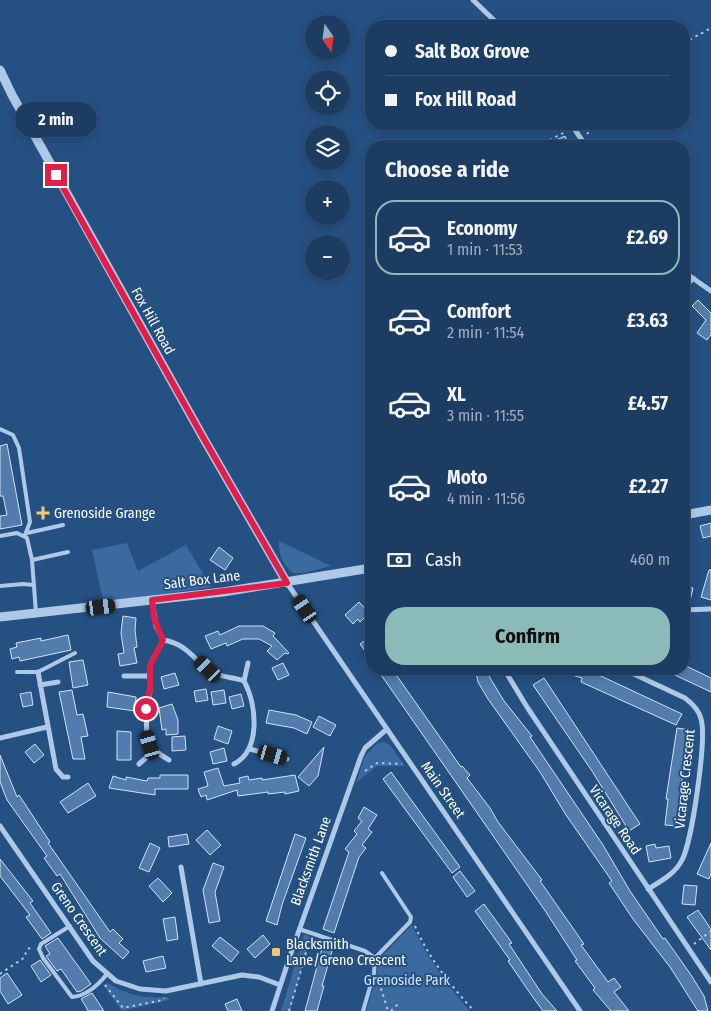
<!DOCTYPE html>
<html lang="en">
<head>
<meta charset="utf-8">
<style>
	:root { --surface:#1c3c62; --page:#254368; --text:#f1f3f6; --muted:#a0adbe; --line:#3a5677; --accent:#8bbbb9 }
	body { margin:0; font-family:"Fira Sans Condensed",sans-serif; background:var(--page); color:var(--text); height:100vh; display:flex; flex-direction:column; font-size:19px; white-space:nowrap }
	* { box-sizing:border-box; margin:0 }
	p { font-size:16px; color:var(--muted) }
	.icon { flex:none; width:28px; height:28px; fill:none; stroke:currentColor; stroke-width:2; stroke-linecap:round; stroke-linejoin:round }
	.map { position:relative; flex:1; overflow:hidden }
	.details { position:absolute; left:365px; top:140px; width:325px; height:535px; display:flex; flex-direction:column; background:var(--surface); border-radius:20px; box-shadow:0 2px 8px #0003,0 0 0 1px var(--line) }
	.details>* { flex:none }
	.hud { position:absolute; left:365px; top:20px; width:325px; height:110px; border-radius:20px; box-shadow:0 2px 8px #0003,0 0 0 1px var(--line); display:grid; align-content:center; height:110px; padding:0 20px; background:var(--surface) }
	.needle { width:32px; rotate:167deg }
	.buttons { position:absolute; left:305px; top:15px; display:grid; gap:10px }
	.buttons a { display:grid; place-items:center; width:45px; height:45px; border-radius:50%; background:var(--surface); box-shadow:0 2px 8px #0003,0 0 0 1px var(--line); font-size:25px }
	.end { position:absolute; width:22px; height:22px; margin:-11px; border:6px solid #e11d48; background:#fff; box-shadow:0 0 0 2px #fff }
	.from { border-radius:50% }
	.bubble { position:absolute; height:35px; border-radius:18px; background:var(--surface); box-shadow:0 2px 8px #0003,0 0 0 1px var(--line); font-size:16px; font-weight:700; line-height:35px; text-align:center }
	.car { position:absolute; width:15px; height:30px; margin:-15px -8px; border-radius:6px; box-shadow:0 0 4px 1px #0007; background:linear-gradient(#222 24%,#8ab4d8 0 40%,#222 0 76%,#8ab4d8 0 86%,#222 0) }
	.hud b { display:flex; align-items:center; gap:18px; height:48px; font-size:19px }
	.hud b+b { border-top:1px solid var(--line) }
	.hud i { width:12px; height:12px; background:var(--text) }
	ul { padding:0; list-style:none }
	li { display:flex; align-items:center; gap:15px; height:75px; margin:0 10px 8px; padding:0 10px; border:2px solid transparent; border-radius:20px }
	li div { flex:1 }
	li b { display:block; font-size:19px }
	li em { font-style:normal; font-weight:700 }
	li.on { border-color:var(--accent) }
	li>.icon { width:45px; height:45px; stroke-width:1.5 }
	h2 { padding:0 20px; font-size:22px; line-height:60px }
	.pay { display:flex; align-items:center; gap:12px; height:55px; padding:0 20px; font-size:19px }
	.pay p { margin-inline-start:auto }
	.action { display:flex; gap:10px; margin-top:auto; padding:10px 20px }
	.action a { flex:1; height:58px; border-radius:20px; background:var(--accent); color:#111; font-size:20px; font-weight:700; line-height:58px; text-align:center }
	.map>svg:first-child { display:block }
	.green { fill:#3a6aa0 }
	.building { fill:#527cac; stroke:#d1e3f6 }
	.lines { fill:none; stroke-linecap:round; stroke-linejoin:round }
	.path { stroke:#aec9e7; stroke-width:2; stroke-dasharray:2.5 4; stroke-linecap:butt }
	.service { stroke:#aec9e7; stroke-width:4 }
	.minor { stroke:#aec9e7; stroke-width:5 }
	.tertiary { stroke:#aec9e7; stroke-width:9 }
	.route { stroke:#e11d48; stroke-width:6 }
	.poi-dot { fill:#f0c972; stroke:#255082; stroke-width:2 }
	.labels { text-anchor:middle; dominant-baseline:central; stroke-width:4; stroke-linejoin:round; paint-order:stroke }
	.street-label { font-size:14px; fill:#fff; stroke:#255082 }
	.poi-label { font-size:14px; fill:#fff; stroke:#255082; text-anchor:start }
	.park-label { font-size:14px; fill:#d1e3f6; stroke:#255082 }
</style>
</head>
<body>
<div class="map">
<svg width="711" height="1011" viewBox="0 0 711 1011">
	<rect width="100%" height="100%" fill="#255082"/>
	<path class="green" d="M279,541L331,566L304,573H293C283,566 278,553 279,541Z
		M127,543L138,571L186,545L211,587L129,599L103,600L92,550Z
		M384,742L390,745L405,766H377L356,783L365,756L378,743Z
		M412,925C427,957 447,985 470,1011H366L376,977L379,959Z
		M304,934L311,937L290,1011H281Z
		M108,983C125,995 147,999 168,997L169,1000L122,1011L103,985Z"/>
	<path class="building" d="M565,136L569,146H542Z
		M698,300L711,313V334L707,340L697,333L706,320L692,306Z
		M7,444L22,525L0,529V516L7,515L3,496H0V446Z
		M711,523V536L703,538L700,526Z
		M219,547L233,558L225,570L210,560Z
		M709,570H711V600L701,597Z
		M684,586L693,588L689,605L684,606Z
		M359,602L369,613L360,622L358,619L353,624L345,615Z
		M123,616L136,618L135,630L137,647L134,648L137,663L120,666L118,654L124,653L121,633Z
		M239,626H263L275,633L273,636L289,653L287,654L285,653L277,660L267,651L272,646L259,639H243L227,646L226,643L211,649L205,636L218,631L220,635Z
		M68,635L71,650L20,661L19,657L12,659L10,649L17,647L16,643L41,638V641Z
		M371,636V659L360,644Z
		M83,660L88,685L73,688L69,662Z
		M283,663L289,675L278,680L272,668Z
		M684,665L711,678V692L662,669H684Z
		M377,669H392L461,767L462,766L470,775L467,778L490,808L498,822L536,872L542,880L540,881L584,944L581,945L608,982L614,978L621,987L614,992L629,1011H611L593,990L595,988L575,961L577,960L546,912Z
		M475,669H488L490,678L504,701L532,736L530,737L603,845L630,891L663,939L665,938L691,975L704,996L708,1011H698L670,967L633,919L609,883L612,881L566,815L540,772L488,699L478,682Z
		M559,669H586L682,714L676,725L581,682L582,678L558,671Z
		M175,673L179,685L164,689L161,677Z
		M544,678L640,824L629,831L592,771L533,685Z
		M206,689L208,700L196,702L194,691Z
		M72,690L77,715L83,714L88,736L81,737L85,759H73L59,692Z
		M224,690L226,703L213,705L211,692Z
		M31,692L33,705L23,707L20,694Z
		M108,692L136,697L135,711L107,707Z
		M241,694L244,706L232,709L229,697Z
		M172,704L178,720V734L166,735V729L162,730L159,708Z
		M269,710L296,715L312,722L307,734L294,728L266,723Z
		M319,716L336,725L330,736L313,727Z
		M218,726L232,731L228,744L214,739Z
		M677,728L690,730L678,805H680L678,826L665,825L668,799H666Z
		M117,731L131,732V760H117Z
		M185,736L186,750L172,751V737Z
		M35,744L44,755L34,763L25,752Z
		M324,747L318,776L309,786L298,777Z
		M224,748L227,761L213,764L210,752Z
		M0,755L17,797L19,795L50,842L48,843L110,932L113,929L123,939L119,943L129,952L123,959L100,938L60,874L57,876L44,858L47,856L7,800L0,782Z
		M218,768L224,786L240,783L239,778L248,776L249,780L262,778V780L295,775L299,791L285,794V792L268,794V792L238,796L237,790L207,800L206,795L201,797L198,789L208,786L204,772Z
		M391,772L460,867L452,873L383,779Z
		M160,775H188V789H155V795L109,788L113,776L126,780V777L147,781L148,778H160Z
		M88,783L96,796L68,813L60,802Z
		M364,807L377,815L368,829L372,832L362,845L366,848L359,857L334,933L323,929L349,852L345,849L357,834L354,831L362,821L358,818Z
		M207,830L221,845L210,855L196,840Z
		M187,834L189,844L169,847L168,837Z
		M295,834L306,838L282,905L277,925L266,921Z
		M150,843L160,848L149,872L139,868Z
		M711,843V874L709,879L697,874Z
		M655,844L656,848L669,846L671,858L649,862L646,846Z
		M0,859L33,901L30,903L51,933L42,939L26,917L30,915L0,876Z
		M213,863L224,867L215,892L220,921L209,923L203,890Z
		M460,871L475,891L467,897L453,877Z
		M158,878L172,893L163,902L149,886Z
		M684,885L697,886L695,905L682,904Z
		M484,904L512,943L509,944L542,994L557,1011H543L530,993L508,961L510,960L475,911Z
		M698,910L711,929V950L687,917Z
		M175,917L178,939L167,941L163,919Z
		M263,935L270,944L255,958L247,949Z
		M220,937L239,952L231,962L212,946Z
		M58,938L91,984L81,991L77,992L61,969L57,971L46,956L50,954L45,946Z
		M322,948L332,951L322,986H324L317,1011H305Z
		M163,956L166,968L146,972L143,961Z
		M40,960L51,975L41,982L31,966Z
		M7,973L22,995L8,1004L0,991V978Z
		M92,993L104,1011H88L85,1005L81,999Z
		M237,999L242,1011H228L225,1004Z"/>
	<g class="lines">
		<path class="path" d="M684,43L711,28
			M587,134L595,124
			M538,146L567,131
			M365,771L377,763L402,764
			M415,926C428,957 451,986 474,1011
			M694,944L711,931
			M0,974L25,957L26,951L31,947
			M379,982L388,1011
			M105,985L123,1008L163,1000L164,998
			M289,1011L305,957L308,940
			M391,1011L398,1004"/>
		<path class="service" d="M684,289L694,278
			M0,429L13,435L19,448L30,522L25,535
			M27,533L63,525
			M0,536L17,533L27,538L32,560L36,613
			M32,560L68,552
			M0,586L23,584L34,585
			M17,672H38L75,653
			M70,926L41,944L39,949L43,958L72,997C86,996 99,984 107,974
			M299,929L365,951L375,958L374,973L363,1011
			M375,958L410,922L411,917L382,873"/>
		<path class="minor" d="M473,0L500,26
			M571,124L586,146
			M684,272L711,291
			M287,583L580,1011
			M152,600L156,626L163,640C189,644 193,661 213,672C222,678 234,677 244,681C257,705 261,750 234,764
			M684,610L710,609
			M163,640C160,649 151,659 150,668C148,675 150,681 150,688C149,718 135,742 169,760
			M504,669L527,707L711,982
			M623,669L685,698C693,704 699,710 701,719C707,738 692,842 682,860C675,874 661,881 648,889
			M38,672L56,769L63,777H68
			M124,676H149
			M244,681L248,663
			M40,685L58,682
			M0,738L47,727
			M250,749L287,759
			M139,764L154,751
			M0,826L93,961L116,981L140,989L166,991L242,975L259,977L280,985
			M181,867L201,984
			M272,1011L290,956L361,756L365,748L387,729"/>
		<path class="tertiary" d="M0,70L12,95L204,439L287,583
			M684,515L711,510
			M0,617L223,592L371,568"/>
	</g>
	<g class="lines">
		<path class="route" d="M56,175L204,439L287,583L152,600L154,618L163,640L150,666V688L146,709"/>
	</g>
	<g class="poi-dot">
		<path d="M40.5 505.5h5v5h5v5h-5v5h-5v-5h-5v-5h5z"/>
		<rect x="271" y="947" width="10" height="10" rx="2.5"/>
	</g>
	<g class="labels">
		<g class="street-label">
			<text transform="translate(153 321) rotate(61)">Fox Hill Road</text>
			<text transform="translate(202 580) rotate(-7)">Salt Box Lane</text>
			<text transform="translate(685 779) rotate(-84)">Vicarage Crescent</text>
			<text transform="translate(443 790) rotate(55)">Main Street</text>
			<text transform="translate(615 820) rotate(56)">Vicarage Road</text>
			<text transform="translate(311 861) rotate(-70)">Blacksmith Lane</text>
			<text transform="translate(79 919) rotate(55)">Greno Crescent</text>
		</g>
		<g class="poi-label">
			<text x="54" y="513">Grenoside Grange</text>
			<text x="286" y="944">Blacksmith<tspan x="286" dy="16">Lane/Greno Crescent</tspan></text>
		</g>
		<g class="park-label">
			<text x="407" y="980">Grenoside Park</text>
		</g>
	</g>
</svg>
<div class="buttons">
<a><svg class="needle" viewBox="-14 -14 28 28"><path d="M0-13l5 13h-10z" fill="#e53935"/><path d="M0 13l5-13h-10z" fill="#a0adbe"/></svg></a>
<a><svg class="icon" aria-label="locate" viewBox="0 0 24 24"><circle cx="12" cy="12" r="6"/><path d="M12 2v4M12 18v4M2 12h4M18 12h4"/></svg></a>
<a><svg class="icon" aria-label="layers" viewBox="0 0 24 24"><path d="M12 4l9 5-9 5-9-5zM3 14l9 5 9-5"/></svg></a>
<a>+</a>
<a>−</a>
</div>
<i class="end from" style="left:146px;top:709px"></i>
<i class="end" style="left:56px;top:175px"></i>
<div class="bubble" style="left:15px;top:102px;width:82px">2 min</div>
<i class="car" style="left:101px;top:607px;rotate:83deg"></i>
<i class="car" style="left:305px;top:609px;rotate:326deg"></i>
<i class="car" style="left:208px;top:669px;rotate:314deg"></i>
<i class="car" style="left:150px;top:745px;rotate:344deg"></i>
<i class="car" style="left:273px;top:755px;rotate:106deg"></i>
<div class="hud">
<b><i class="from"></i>Salt Box Grove</b>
<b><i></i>Fox Hill Road</b>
</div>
<section class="details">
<h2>Choose a ride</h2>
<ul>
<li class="on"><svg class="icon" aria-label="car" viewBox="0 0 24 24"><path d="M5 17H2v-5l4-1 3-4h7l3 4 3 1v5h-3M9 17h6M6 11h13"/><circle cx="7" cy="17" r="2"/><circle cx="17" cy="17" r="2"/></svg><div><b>Economy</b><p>1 min · 11:53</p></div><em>£2.69</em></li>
<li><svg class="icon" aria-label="car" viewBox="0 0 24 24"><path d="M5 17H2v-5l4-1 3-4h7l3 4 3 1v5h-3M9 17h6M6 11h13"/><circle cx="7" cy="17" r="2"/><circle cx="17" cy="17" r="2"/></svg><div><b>Comfort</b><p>2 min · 11:54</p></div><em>£3.63</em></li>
<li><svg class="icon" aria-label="car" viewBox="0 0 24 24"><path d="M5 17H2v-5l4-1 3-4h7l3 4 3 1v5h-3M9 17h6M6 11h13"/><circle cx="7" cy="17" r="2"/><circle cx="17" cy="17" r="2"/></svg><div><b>XL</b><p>3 min · 11:55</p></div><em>£4.57</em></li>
<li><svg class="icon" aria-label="car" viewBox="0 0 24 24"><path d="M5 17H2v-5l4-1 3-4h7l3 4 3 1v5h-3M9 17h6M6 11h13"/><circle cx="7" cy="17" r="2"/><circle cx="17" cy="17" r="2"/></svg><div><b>Moto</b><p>4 min · 11:56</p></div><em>£2.27</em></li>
</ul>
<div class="pay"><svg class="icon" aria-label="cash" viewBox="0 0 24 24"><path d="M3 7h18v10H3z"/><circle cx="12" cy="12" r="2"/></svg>Cash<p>460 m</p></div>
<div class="action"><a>Confirm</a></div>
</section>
</div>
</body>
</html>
